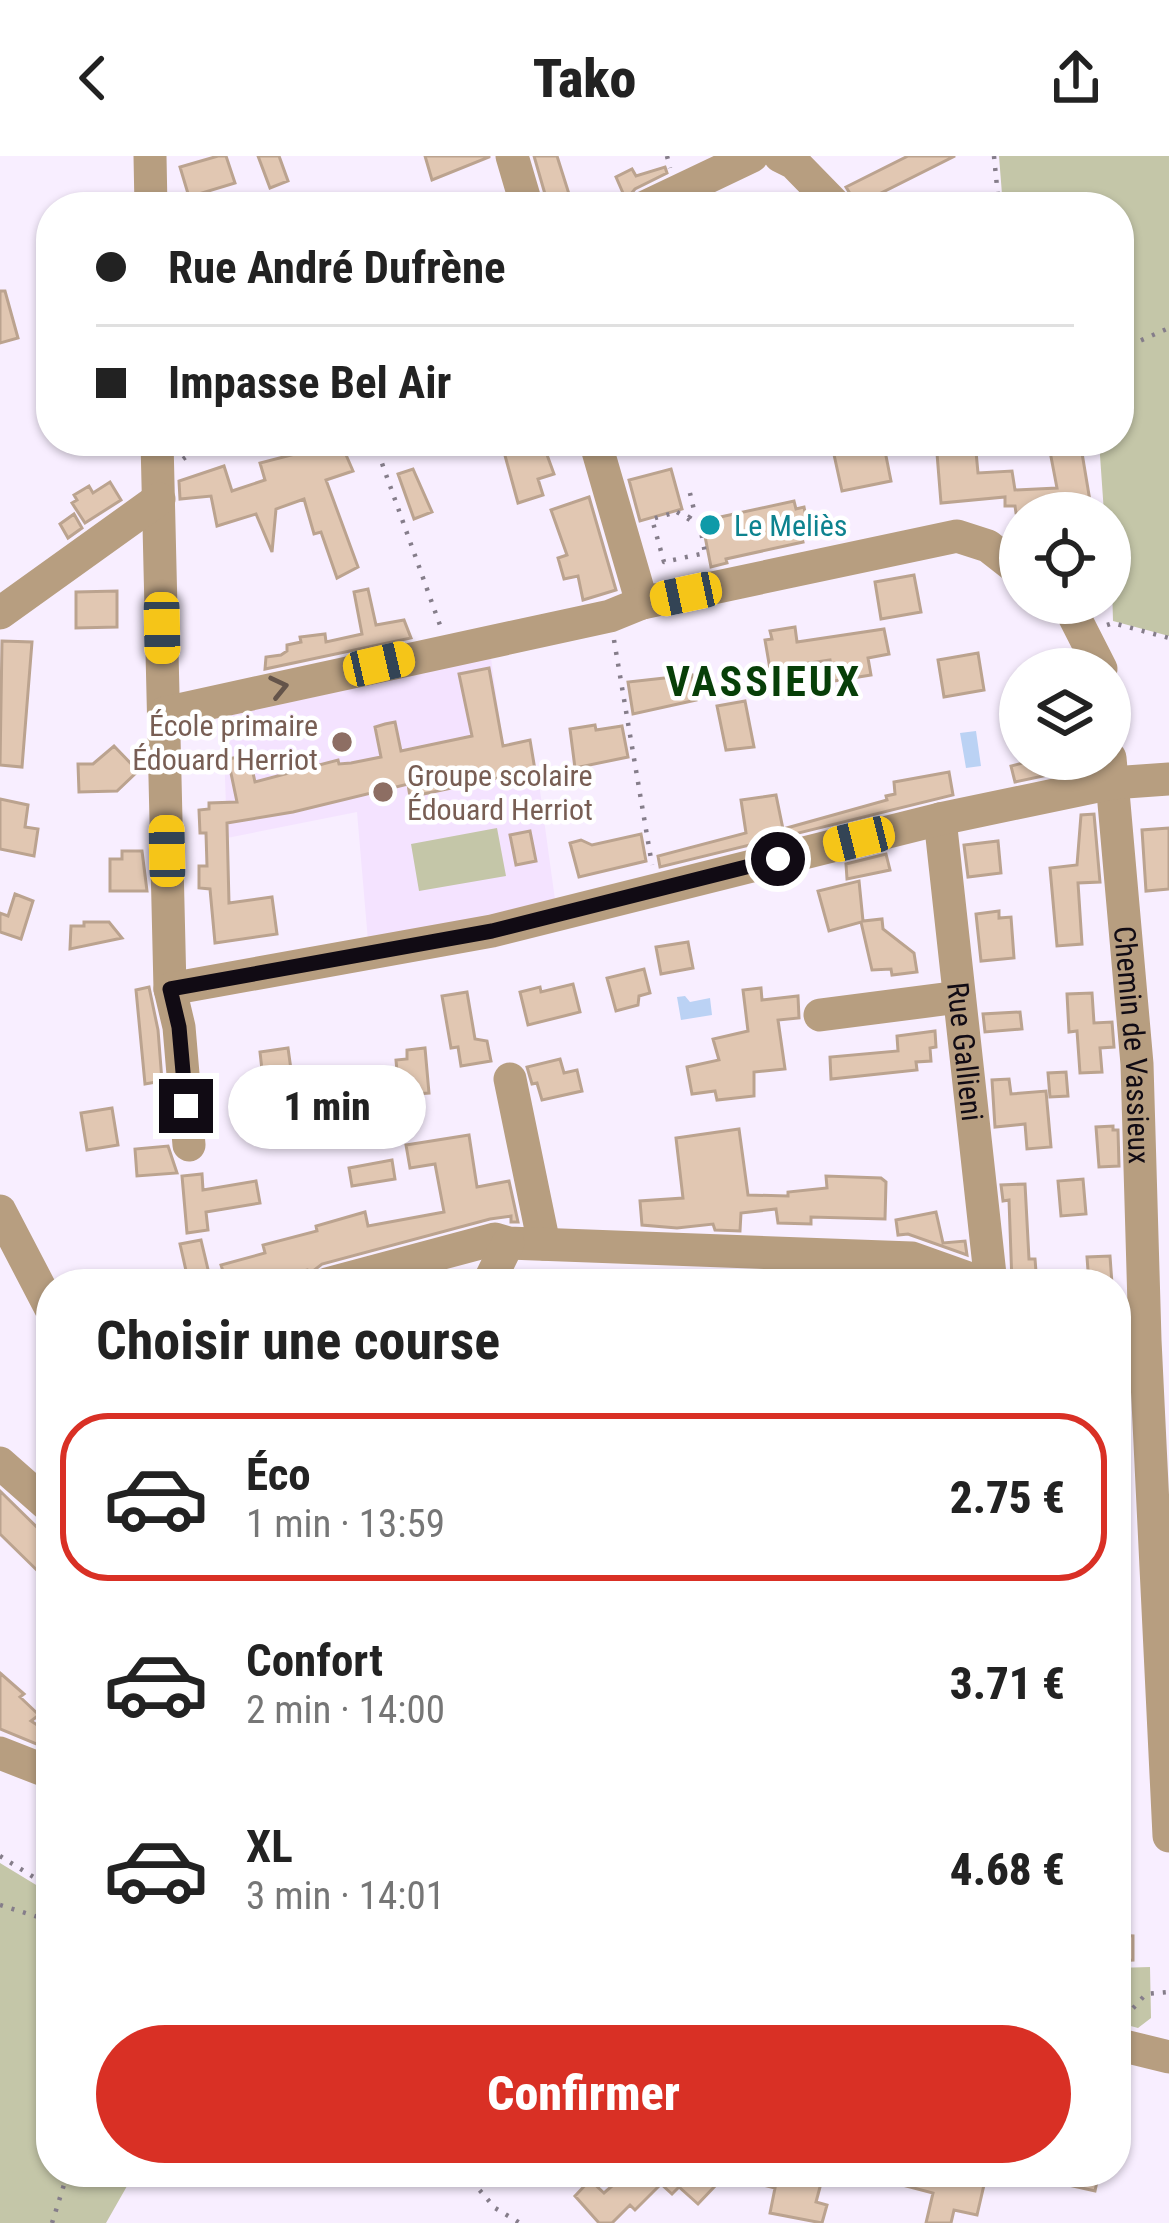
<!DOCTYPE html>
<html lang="fr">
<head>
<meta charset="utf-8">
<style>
	:root { --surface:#fff; --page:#f6f6f6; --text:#222; --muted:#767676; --line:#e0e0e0; --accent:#d93025 }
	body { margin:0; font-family:"Roboto Condensed",sans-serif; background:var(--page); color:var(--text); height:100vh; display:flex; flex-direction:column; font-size:45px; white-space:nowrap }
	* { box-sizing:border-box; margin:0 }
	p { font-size:39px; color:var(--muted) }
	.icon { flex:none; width:66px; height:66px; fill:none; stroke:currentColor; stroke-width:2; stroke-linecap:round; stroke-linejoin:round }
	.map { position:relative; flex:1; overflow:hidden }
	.sheet { position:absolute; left:36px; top:1113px; width:1095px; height:918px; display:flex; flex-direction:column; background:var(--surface); border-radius:48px; box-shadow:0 3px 9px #0004 }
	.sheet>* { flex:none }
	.guide { position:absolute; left:36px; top:36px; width:1098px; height:264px; border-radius:48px; box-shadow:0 3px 9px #0004; display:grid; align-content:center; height:264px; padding:0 60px; background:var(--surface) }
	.fabs { position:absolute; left:999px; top:336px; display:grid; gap:24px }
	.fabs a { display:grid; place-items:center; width:132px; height:132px; border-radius:50%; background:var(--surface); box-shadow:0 3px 9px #0004; font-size:60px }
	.end { position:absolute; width:54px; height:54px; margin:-27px; border:15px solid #110b14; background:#fff; box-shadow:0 0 0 6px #fff }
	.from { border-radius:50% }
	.bubble { position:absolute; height:84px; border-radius:42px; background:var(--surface); box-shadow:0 3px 9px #0004; font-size:39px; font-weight:800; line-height:84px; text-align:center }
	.car { position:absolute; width:36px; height:72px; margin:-36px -18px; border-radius:15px; box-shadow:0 0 9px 3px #0007; background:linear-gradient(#f5c518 24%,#345 0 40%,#f5c518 0 76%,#345 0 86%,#f5c518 0) }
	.guide b { display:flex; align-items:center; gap:42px; height:114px; font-size:45px }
	.guide b+b { border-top:3px solid var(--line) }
	.guide i { width:30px; height:30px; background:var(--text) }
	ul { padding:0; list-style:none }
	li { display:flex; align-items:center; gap:36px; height:168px; margin:0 24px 18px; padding:0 36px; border:6px solid transparent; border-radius:48px }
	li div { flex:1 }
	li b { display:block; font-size:45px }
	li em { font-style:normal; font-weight:800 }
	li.selected { border-color:var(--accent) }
	li>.icon { width:108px; height:108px; stroke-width:1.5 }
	h2 { padding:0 60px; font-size:54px; line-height:144px }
	.button { display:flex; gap:24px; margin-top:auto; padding:24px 60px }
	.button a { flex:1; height:138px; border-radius:72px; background:var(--accent); color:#fff; font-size:48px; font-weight:800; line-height:138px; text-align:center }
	header { display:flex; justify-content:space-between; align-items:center; height:156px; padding:0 60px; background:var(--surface); font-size:54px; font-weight:800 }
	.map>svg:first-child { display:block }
	.built { fill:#f4e3ff }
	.green { fill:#c4c6a8 }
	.water { fill:#bbd2f4 }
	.building { fill:#e1c7b2; stroke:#bba38f; stroke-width:3 }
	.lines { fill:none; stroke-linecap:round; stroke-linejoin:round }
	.path { stroke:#857d8a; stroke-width:4.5; stroke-dasharray:3 9; stroke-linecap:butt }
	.minor { stroke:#b79e80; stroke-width:33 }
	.oneway { stroke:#64544a }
	.route { stroke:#110b14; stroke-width:15 }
	.culture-dot { fill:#0f9aa8; stroke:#fff; stroke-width:4.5 }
	.education-dot { fill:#8d6e63; stroke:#fff; stroke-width:4.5 }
	.labels { text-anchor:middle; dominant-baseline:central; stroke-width:9; stroke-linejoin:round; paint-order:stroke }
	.culture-label { font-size:30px; fill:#0d838f; stroke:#fff; text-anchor:start }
	.education-label { font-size:30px; fill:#785e54; stroke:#fff; text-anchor:end }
	.street-label { font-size:30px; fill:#110b14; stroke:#fff }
	.district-label { font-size:42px; font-weight:bold; letter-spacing:3px; fill:#073f08; stroke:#fff }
</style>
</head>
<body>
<header><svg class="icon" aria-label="back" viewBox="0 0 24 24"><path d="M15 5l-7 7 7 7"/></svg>Tako<svg class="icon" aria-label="share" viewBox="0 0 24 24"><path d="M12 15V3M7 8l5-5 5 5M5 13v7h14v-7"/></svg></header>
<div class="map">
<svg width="1169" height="2067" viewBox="0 0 1169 2067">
	<rect width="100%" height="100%" fill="#f8eeff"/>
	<path class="built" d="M491,502L508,624L538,620L556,751L368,785L357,656L227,682L223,561Z"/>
	<path class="green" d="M999,0H1169V480L1113,465L1110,357H1104L1099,285H1119V51H1003Z
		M497,672L506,720L419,735L411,688Z
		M0,1707L51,1738V2016H135L106,2067H0Z
		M1150,1811L1151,1862L1138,1872L1116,1866V1812Z"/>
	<path class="water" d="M976,575L981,610L966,612L960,577Z
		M685,840L690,846L710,842L712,859L681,864L677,841Z"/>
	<path class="building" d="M218,0H226L235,27L189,41L180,11Z
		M258,0H279L288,25L270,32Z
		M425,0H489V1L432,24Z
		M534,0H557L569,38L547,45Z
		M908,0H955L857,49L846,31Z
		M665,11L667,17L635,33L626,44L616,21L632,13L636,20Z
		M0,135H5L18,182L0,187Z
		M288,285H340L353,315L326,324L358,411L337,422L321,376L314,378L304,343L276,353L272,396L256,358L217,370L211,340L180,343L179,325L224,310L232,335L265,324L260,307L295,298Z
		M501,285H542L554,318L538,323L543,339L518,347Z
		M831,285H883L891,325L842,335Z
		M936,285H975L978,317L1012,315L1015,334L1057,332L1048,285H1080L1092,357H1016L1015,350H1005V341L941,347Z
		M413,313L432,356L414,363L398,318Z
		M671,313L682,353L640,365L629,324Z
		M110,326L121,344L85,367L72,347L77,344L74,339L89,330L93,337Z
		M589,341L616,434L583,444L578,420L564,423L558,402L567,399L551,354Z
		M794,345L796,353L804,351L809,376L801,378L803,386L726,403L727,407L711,411L702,365Z
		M74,358L82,372L68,382L60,368Z
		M914,419L921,456L881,463L875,426Z
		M368,433L376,469L404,464L411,482L265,513L266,501L281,499L287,495V489L301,486L300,481L325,478L326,486L362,478L354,436Z
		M117,435V471L76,472V436Z
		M795,471L797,486L884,473L889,498L868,502L871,519L834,525L830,504L770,513L765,484L772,483L770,475Z
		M2,485L32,486L22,611L0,609Z
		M978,497L984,534L944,541L938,504Z
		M489,512L503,590L530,584L536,620L508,625L507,620L410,641L408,628L293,656L227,667L229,747L272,741L277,778L215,787L210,733L199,732V710H207L206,677H200L199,654L209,653V647L237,646L228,603L249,599L255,626L338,604L339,608L351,607L381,601L375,571L385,568L395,566L401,595L472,580L459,518Z
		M692,519L696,544L633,558L628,526Z
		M745,545L754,591L726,594L717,550Z
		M595,569L596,574L622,570L628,601L575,612L570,573Z
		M114,590L138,615L117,635L79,636L78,608H93Z
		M1038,603H1089L1090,610L1015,626L1011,610Z
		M949,616L953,639L660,711L658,700L746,677L741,644L776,639L783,673L887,644L886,640L895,638L894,626Z
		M0,643L28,649L25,671L38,673L34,700L0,693Z
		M1094,658L1100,726L1078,727L1082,788L1057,790L1050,712L1077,709L1081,659Z
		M1169,672V733L1146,735L1142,674Z
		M530,675L536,705L516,709L510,679Z
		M641,678L646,705L579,721L570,687L581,684L592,689Z
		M998,685L1001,717L968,721L964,689Z
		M122,695H142L147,735H110V703H122Z
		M886,698L890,714L847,723L846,708Z
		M859,725L863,765L882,763L883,773L914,797L917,816L892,819L891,813L872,814L861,766L829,775L818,735Z
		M15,738L33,745L21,783L0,776V757L8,760Z
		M999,755V762L1011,761L1014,802L981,805L976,758Z
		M84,766H109L122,782L70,793L71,770H84Z
		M688,786L693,812L661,818L656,791Z
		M644,813L650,837L639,840L638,849L616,855L607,822Z
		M573,828L580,856L528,869L520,836L540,831L541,836Z
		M149,831L158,874L162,925L145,928L136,834Z
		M761,832L762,844L798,840L799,862L778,864L785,913L754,916V940L717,944L715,935L692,938L687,911L719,904L713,883L748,875L743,834Z
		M467,836L475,883L487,885L491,905L461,910L458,891L451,892L442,840Z
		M1092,837L1094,867L1112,866L1114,891L1100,892L1102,916L1080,917L1077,875L1069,876L1067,838Z
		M1020,856L1022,873L985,876L983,858Z
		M935,875L936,891L930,892L931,905L916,906L917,914L831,923L830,901L898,895L897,880Z
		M288,892L293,928L264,932L260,896Z
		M425,892L429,937L399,939L396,904L407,903V894Z
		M560,903L564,917L577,914L582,935L542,944L537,927L532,928L527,911Z
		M1066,916L1068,940L1050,941L1048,917Z
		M1009,923L1011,938L1046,935L1051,991L1027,993L1025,968L995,971L992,924Z
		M112,952L118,989L87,994L81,957Z
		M1113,970V974H1118L1119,1010L1099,1011L1096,971Z
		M739,973L748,1039L788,1040V1036L827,1032L826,1020L881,1022L886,1026L885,1063L811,1061V1068L778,1067L776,1053L741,1057L740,1075L715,1074L713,1068L677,1072L642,1069L640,1045L683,1042L676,982Z
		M469,979L477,1031L509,1025L518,1066H511V1060L490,1063L322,1108L308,1119L307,1114L255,1128H227L221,1109L265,1097L263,1089L317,1075L316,1070L365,1056L368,1070L444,1056L435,1008L410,1012L406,989Z
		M168,990L177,1017L137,1020L135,993Z
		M392,1004L395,1023L352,1030L349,1012Z
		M202,1018L203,1034L256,1025L260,1047L206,1056L208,1074L187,1077L182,1020Z
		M1083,1023L1086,1058L1061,1060L1058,1025Z
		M1025,1028L1029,1103H1035L1037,1128L1012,1127L1009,1044L1003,1045L1001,1029Z
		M936,1056L943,1087L965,1085L967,1099L908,1078L898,1079L896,1064Z
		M201,1084L211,1126L189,1128L180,1088Z
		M1110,1100L1112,1128H1089L1087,1101Z
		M0,1335L51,1385V1428L0,1378Z
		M0,1517L24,1538L20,1541L39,1559L31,1565L51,1578V1594L0,1573Z
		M1116,1779L1133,1780V1804L1116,1805Z
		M628,2016H700L715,2030L698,2048L679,2031L672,2038L661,2028L635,2054L630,2049L612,2067H599L575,2040L590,2024L604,2037Z
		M736,2016H824L816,2046L827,2049L822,2067L770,2057L775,2032L735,2022Z
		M876,2016H987L977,2059L954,2054L951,2067H926L933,2037L876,2022Z
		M1043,2016H1099L1095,2035L1042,2023Z"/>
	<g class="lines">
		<path class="path" d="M667,0L670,12
			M994,0L999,51
			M1119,194L1169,172
			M374,285L441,472
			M183,303L209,285
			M677,356L700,370L705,397L664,406L652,363Z
			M689,362L694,354L689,333
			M1107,469L1113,467L1169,482
			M614,484L652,709
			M0,1700L51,1732
			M0,1749L51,1765
			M1125,1861L1146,1838L1169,1836
			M464,2016L495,2052L520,2067
			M52,2067L68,2016"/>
		<g class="minor">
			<path d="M150,0L151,51"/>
			<path d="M512,0L527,51"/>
			<path d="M780,0L794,7L837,51"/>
			<path d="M645,51L752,0"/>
			<path d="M157,285L170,833L179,871L189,989"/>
			<path d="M595,285L642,447L957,380L988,390L1020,415"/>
			<path d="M1060,447L1072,456L1101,513"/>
			<path d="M0,457L159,343"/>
			<path d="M164,557L610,460L642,447"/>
			<path id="s1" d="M1110,602L1137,908L1145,1184L1169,1680"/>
			<path id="s2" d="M940,663L991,1128"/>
			<path d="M170,833L492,775L940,663L1112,627L1169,623"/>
			<path d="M820,859L959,841"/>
			<path d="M510,923L544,1088"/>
			<path d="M0,1055L51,1153"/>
			<path d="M327,1128L495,1083L508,1087L912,1102L985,1128"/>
			<path d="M488,1128L508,1087"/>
			<path d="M0,1307L51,1352"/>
			<path d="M0,1597L51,1617"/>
			<path d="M1116,1888L1169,1901"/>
		</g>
	</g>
	<defs><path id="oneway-chevron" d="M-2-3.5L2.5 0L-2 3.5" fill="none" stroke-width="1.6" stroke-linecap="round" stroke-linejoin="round" transform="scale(3)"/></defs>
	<use class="oneway" href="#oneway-chevron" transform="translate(279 531) rotate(-13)"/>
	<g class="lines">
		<path class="route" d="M186,950L179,871L170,833L492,775L778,703"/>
	</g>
	<circle class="culture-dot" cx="710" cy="369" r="12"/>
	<g class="education-dot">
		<circle cx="342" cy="586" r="12"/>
		<circle cx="383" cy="636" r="12"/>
	</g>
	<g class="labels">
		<g class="culture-label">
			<text x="734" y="369">Le Meliès</text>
		</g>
		<g class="education-label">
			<text x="318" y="569">École primaire<tspan x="318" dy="34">Édouard Herriot</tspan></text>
			<text x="407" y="619" text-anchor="start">Groupe scolaire<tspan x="407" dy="34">Édouard Herriot</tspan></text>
		</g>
		<g class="street-label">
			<text stroke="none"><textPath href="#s1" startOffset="288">Chemin de Vassieux</textPath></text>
			<text stroke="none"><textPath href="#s2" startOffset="234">Rue Gallieni</textPath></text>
		</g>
		<g class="district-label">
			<text x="764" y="525">VASSIEUX</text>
		</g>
	</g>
</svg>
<div class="fabs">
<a><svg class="icon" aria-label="locate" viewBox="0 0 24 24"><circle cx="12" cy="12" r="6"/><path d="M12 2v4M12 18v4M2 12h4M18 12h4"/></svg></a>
<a><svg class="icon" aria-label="layers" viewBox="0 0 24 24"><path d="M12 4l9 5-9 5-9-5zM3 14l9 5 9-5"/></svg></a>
</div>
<i class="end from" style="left:778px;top:703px"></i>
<i class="end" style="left:186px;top:950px"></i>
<div class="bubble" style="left:228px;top:909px;width:198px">1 min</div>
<i class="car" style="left:686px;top:438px;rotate:258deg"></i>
<i class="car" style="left:162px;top:472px;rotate:179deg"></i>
<i class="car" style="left:379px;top:508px;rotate:77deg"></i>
<i class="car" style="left:859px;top:683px;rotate:256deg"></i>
<i class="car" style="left:167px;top:695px;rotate:359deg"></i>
<div class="guide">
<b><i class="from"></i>Rue André Dufrène</b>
<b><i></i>Impasse Bel Air</b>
</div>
<section class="sheet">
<h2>Choisir une course</h2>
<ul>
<li class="selected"><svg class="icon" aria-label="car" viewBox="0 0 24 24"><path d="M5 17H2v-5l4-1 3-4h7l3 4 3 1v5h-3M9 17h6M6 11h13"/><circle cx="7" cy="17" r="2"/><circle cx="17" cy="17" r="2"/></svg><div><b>Éco</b><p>1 min · 13:59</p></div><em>2.75 €</em></li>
<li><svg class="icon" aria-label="car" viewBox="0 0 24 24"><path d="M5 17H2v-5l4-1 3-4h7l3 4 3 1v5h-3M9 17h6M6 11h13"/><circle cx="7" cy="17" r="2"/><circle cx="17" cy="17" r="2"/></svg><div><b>Confort</b><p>2 min · 14:00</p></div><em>3.71 €</em></li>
<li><svg class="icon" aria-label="car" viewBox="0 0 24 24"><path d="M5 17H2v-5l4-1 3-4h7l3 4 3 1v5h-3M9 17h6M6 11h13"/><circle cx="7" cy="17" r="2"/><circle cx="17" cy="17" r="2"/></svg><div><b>XL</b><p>3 min · 14:01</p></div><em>4.68 €</em></li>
</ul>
<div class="button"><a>Confirmer</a></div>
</section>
</div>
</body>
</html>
